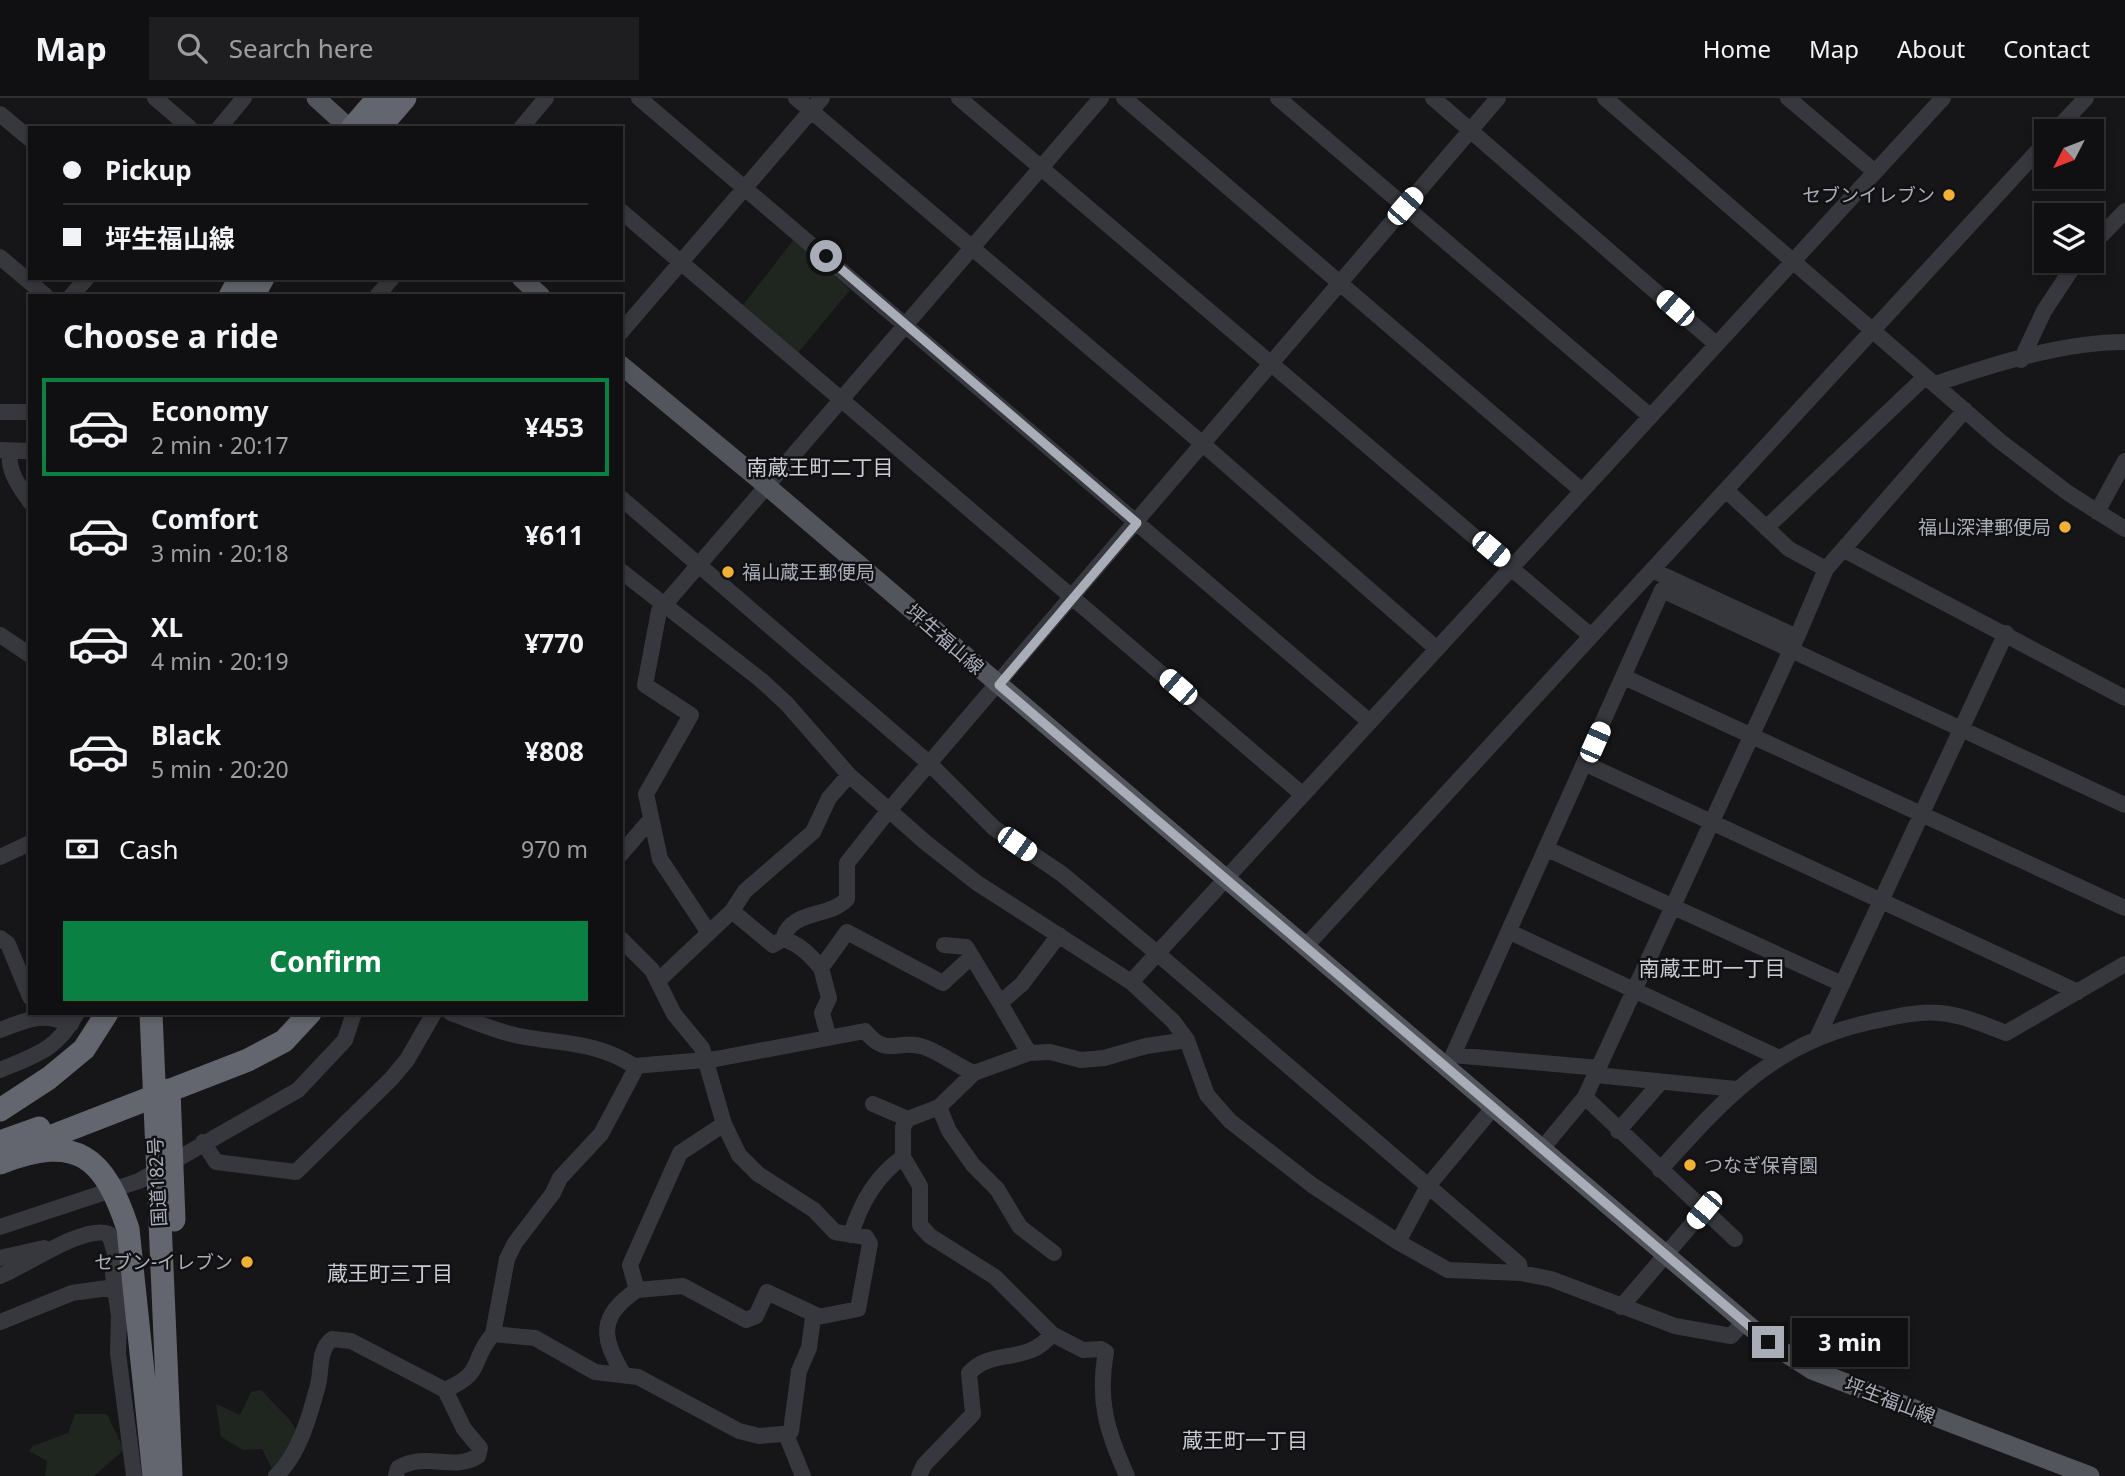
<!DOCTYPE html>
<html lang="en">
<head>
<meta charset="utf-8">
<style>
	:root { --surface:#101012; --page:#1e1e20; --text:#f1f3f6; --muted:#9c9d9f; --line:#303032; --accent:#0b8043 }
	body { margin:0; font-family:"Noto Sans","Noto Sans JP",sans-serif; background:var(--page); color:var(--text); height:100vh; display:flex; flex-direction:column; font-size:26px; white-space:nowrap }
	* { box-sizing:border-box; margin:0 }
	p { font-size:23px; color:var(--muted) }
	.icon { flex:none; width:38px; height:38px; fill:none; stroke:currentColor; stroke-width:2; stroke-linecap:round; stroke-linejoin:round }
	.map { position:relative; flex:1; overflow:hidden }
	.panel { position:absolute; left:28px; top:196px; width:595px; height:721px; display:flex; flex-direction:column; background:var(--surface); border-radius:0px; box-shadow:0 4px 10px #0003,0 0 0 2px var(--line) }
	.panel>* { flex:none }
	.hud { position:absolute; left:28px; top:28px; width:595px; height:154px; border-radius:0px; box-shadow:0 4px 10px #0003,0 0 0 2px var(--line); display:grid; align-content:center; height:154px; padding:0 35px; background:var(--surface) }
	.needle { width:46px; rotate:228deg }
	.buttons { position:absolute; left:2034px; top:21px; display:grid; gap:14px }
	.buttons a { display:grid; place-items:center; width:70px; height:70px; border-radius:0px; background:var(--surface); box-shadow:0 4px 10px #0003,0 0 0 2px var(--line); font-size:35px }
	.end { position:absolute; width:32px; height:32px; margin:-16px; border:9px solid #a8adb8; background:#111; box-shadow:0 0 0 4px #111 }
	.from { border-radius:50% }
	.bubble { position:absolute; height:49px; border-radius:0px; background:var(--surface); box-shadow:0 4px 10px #0003,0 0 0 2px var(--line); font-size:23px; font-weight:700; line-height:49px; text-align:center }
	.car { position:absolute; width:21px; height:42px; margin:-21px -10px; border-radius:9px; box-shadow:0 0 5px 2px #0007; background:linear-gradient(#fff 24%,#345 0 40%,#fff 0 76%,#345 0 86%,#fff 0) }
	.hud b { display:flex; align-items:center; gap:24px; height:66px; font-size:26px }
	.hud b+b { border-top:2px solid var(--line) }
	.hud i { width:18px; height:18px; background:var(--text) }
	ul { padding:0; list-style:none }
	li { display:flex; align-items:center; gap:21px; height:98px; margin:0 14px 10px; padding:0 21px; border:4px solid transparent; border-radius:0px }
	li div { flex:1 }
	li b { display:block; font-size:26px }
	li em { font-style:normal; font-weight:700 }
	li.selected { border-color:var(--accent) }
	li>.icon { width:63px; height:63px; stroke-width:1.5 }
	h2 { padding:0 35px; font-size:32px; line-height:84px }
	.pay { display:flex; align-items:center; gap:18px; height:77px; padding:0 35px; font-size:26px }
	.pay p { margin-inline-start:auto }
	.button { display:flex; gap:14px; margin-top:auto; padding:14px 35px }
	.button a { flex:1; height:80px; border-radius:0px; background:var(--accent); color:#fff; font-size:28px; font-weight:700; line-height:80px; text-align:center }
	header { display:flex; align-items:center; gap:42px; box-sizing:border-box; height:98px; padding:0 35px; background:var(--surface); border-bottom:2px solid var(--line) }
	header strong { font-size:33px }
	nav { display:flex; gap:38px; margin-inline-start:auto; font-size:24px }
	.search { width:490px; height:63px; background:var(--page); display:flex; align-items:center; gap:18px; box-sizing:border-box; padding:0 24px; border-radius:0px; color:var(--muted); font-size:26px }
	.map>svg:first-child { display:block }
	.green { fill:#1e261f }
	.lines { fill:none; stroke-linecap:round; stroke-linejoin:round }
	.minor { stroke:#37383d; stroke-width:16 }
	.major { stroke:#53555c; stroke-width:19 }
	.highway { stroke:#63666e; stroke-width:23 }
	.route { stroke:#a8adb8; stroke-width:9 }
	.poi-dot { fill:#f2b134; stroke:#111113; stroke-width:2.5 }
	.labels { text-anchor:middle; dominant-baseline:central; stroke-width:5; stroke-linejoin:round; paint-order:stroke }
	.poi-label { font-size:19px; fill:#a8adb8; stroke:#111113; text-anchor:end }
	.street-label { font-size:19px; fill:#a8adb8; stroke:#111113 }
	.neighbourhood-label { font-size:21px; fill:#c9ccd4; stroke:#111113 }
</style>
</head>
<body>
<header>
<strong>Map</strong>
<div class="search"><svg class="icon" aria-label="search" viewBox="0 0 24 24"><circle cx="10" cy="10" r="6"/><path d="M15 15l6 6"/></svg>Search here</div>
<nav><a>Home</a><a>Map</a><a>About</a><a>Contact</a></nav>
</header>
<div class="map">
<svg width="2125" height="1378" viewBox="0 0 2125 1378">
	<rect width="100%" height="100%" fill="#161618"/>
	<path class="green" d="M794,141L850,192L798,255L743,207Z
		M261,1292L289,1321L299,1336L286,1362L272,1371L262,1351L243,1352L221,1339L216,1306L240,1317L251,1294Z
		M75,1316H107L124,1352L94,1378H45L47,1363L29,1353L33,1348L68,1335Z"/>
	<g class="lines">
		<path class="minor" d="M155,0L190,30
			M639,0L1370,624
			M796,0L1204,347L1437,551
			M959,0L1591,538
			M1124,0L1581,392
			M1278,0L1650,318
			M1433,0L1716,246
			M1605,0L2001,344L2068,395L2125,431
			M1788,0L1875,74
			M0,16L30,41
			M219,30L244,0
			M521,30L546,0
			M2055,33L2086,0
			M621,113L1303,697
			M2091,148L2125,113
			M0,159L46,198
			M71,198L87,180
			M377,198L392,180
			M621,234L822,0
			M2021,262L2044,213L2077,163
			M1935,286C1994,266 2063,244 2125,244
			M0,314H30
			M0,352L30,353
			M10,354C7,373 20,389 30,404
			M1726,392L1789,451L1826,471
			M621,400L930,666L994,730L1062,776L1158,856L1519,1166L1521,1175
			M2097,414L2125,363
			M1766,430L1925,279
			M1844,452L2125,600
			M1652,472L1797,539L1826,471L1965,312
			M621,473L761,582L787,606L849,677L925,744L977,785L1131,884L1173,923L1187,942L1207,997L1230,1023L1312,1087L1398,1144L1448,1172L1521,1175L1551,1181L1675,1228L1731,1238L1743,1225
			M0,537L30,557
			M1624,579L2125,810
			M1586,666L2078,894
			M1547,751L1842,886
			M621,756L651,721
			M0,759L30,745
			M732,813L773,847L783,841C800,846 810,857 821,870
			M1510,834L1777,959
			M709,835L660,761L646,696L691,617L645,587L659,513L1101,0
			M0,840L8,846L30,899
			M621,841L652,872L674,916L702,950L724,1026L739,1057L758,1076L814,1112L835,1134L866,1139L870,1146L858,1211L813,1220L809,1250L799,1273L791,1333L787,1339
			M783,841C791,811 830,820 847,801V765L885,717L1498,0
			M944,847L966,849L1000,905
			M1305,849L2046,44
			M659,882L732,813L745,793L813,734L829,700L849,677
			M1131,884L1943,0
			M451,915C473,923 495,933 519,938C560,946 596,943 634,968V974L601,1036L560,1080L553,1095L515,1145L507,1161L493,1236L535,1240L595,1274L638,1279L739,1333L759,1338L782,1336L787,1339L803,1378
			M0,932C30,921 40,914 71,926
			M828,937L822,915L829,900L821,870L847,834L943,885L971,859
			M1818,938L2006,535
			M1029,955L1000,905L1022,886L1059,837
			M634,968L716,961L865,933C888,961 897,940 924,949C941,955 957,968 974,975
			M1599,970L1453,957L1662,492L2125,707
			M0,972C36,957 57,952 77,915
			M1596,977L1736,991
			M1585,999L1797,539
			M873,1006L908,1021L939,1009L974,975L1029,955L1050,954L1081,962L1104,960L1146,948L1187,942
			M939,1009L949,1033L973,1067L997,1091L1020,1129L1054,1155
			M908,1021L903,1029V1059L920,1088V1127L930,1138L995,1179L1052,1236
			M1618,1033L1661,984
			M203,1044L216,1064L296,1074L391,981L407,962L434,915
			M1541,1052L1585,999L1735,1141
			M1660,1072C1724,1001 1773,945 1870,924C1893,919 1917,913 1940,915C1963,917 1985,927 2006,935L2125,866
			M0,1129L139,1083L298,992L345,942L354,915
			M851,1137C860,1106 876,1078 903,1059
			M1398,1144L1428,1088L1493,1010
			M0,1160L44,1150
			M0,1178C26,1168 84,1126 109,1136L115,1155L113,1176L119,1218L118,1255L134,1378
			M637,1192L683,1188L746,1222L756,1218L767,1194L816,1217
			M1621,1209L1704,1112
			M0,1224L72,1195L115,1189
			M624,1277C601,1240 598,1218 637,1192L630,1167L680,1055L724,1026
			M276,1378C299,1357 310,1317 318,1287C322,1271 318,1252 332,1241L351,1243L445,1292C486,1274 469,1264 493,1236
			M396,1378L398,1370C426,1353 454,1374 478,1358L480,1350L464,1331L445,1292
			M919,1378L924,1367L973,1316L969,1275C993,1249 1027,1268 1052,1236L1083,1252L1101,1251L1106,1254C1097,1302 1107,1334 1127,1378"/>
		<path class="major" d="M316,0L349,30
			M521,180L541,198
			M621,267L768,389L1768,1244L1812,1272L2090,1378"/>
		<path class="highway" d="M352,30L378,0
			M379,30L405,0
			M230,198L240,180
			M253,198L263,180
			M151,915L171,1378
			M169,992L174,1122
			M0,1012L49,980L84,951L107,915
			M0,1044L39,1030
			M24,1049L248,962L284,943L310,915
			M0,1065C77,1035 104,1058 128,1131L154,1378"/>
	</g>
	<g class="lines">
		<path class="route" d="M826,158L1137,425L999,587L1768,1244"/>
	</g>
	<g class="poi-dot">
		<circle cx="1949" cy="97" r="7"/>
		<circle cx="2065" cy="429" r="7"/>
		<circle cx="728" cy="474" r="7"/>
		<circle cx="1690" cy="1067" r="7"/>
		<circle cx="247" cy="1164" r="7"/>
	</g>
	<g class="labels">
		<g class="poi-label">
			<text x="1935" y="97">セブンイレブン</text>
			<text x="2051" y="429">福山深津郵便局</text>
			<text x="742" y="474" text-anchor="start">福山蔵王郵便局</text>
			<text x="1704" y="1067" text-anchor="start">つなぎ保育園</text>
			<text x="233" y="1164">セブン-イレブン</text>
		</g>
		<g class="street-label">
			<text transform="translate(945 541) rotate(41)">坪生福山線</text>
			<text transform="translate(157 1084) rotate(-93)">国道182号</text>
			<text transform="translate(1890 1302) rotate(21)">坪生福山線</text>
		</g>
		<g class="neighbourhood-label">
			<text x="820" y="369">南蔵王町二丁目</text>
			<text x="1712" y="870">南蔵王町一丁目</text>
			<text x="390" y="1175">蔵王町三丁目</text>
			<text x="1245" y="1342">蔵王町一丁目</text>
		</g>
	</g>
</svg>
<div class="buttons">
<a><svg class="needle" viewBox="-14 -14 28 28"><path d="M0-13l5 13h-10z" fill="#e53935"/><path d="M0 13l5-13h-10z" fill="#9c9d9f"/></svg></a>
<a><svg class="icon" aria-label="layers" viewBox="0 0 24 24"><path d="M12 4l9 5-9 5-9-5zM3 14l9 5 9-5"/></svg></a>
</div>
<i class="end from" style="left:826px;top:158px"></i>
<i class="end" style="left:1768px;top:1244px"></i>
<div class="bubble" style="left:1792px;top:1220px;width:116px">3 min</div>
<i class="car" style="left:1405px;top:108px;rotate:41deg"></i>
<i class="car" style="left:1675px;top:210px;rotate:311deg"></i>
<i class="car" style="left:1491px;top:451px;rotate:130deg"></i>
<i class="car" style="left:1178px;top:589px;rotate:311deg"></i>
<i class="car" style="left:1595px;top:644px;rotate:24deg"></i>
<i class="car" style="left:1017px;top:746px;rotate:125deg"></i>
<i class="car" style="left:1704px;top:1112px;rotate:220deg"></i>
<div class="hud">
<b><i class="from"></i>Pickup</b>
<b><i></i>坪生福山線</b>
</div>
<section class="panel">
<h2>Choose a ride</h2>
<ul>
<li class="selected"><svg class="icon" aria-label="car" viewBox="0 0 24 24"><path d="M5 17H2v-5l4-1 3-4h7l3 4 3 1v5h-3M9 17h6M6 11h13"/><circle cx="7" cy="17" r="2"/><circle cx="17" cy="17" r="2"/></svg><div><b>Economy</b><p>2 min · 20:17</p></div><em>¥453</em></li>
<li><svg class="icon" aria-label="car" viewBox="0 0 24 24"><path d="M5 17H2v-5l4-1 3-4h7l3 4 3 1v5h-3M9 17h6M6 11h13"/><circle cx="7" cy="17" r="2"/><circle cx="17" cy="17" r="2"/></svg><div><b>Comfort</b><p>3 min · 20:18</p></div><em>¥611</em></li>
<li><svg class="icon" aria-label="car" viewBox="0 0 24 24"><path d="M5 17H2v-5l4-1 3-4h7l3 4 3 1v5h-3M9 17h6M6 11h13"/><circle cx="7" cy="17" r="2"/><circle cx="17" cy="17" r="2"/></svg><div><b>XL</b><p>4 min · 20:19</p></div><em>¥770</em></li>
<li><svg class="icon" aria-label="car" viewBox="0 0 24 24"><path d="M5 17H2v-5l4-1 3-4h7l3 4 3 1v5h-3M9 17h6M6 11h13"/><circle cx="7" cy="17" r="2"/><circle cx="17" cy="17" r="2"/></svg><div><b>Black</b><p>5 min · 20:20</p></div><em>¥808</em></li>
</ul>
<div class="pay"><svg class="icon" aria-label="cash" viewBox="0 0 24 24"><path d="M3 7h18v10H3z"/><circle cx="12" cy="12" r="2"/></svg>Cash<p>970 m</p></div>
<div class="button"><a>Confirm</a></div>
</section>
</div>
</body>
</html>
